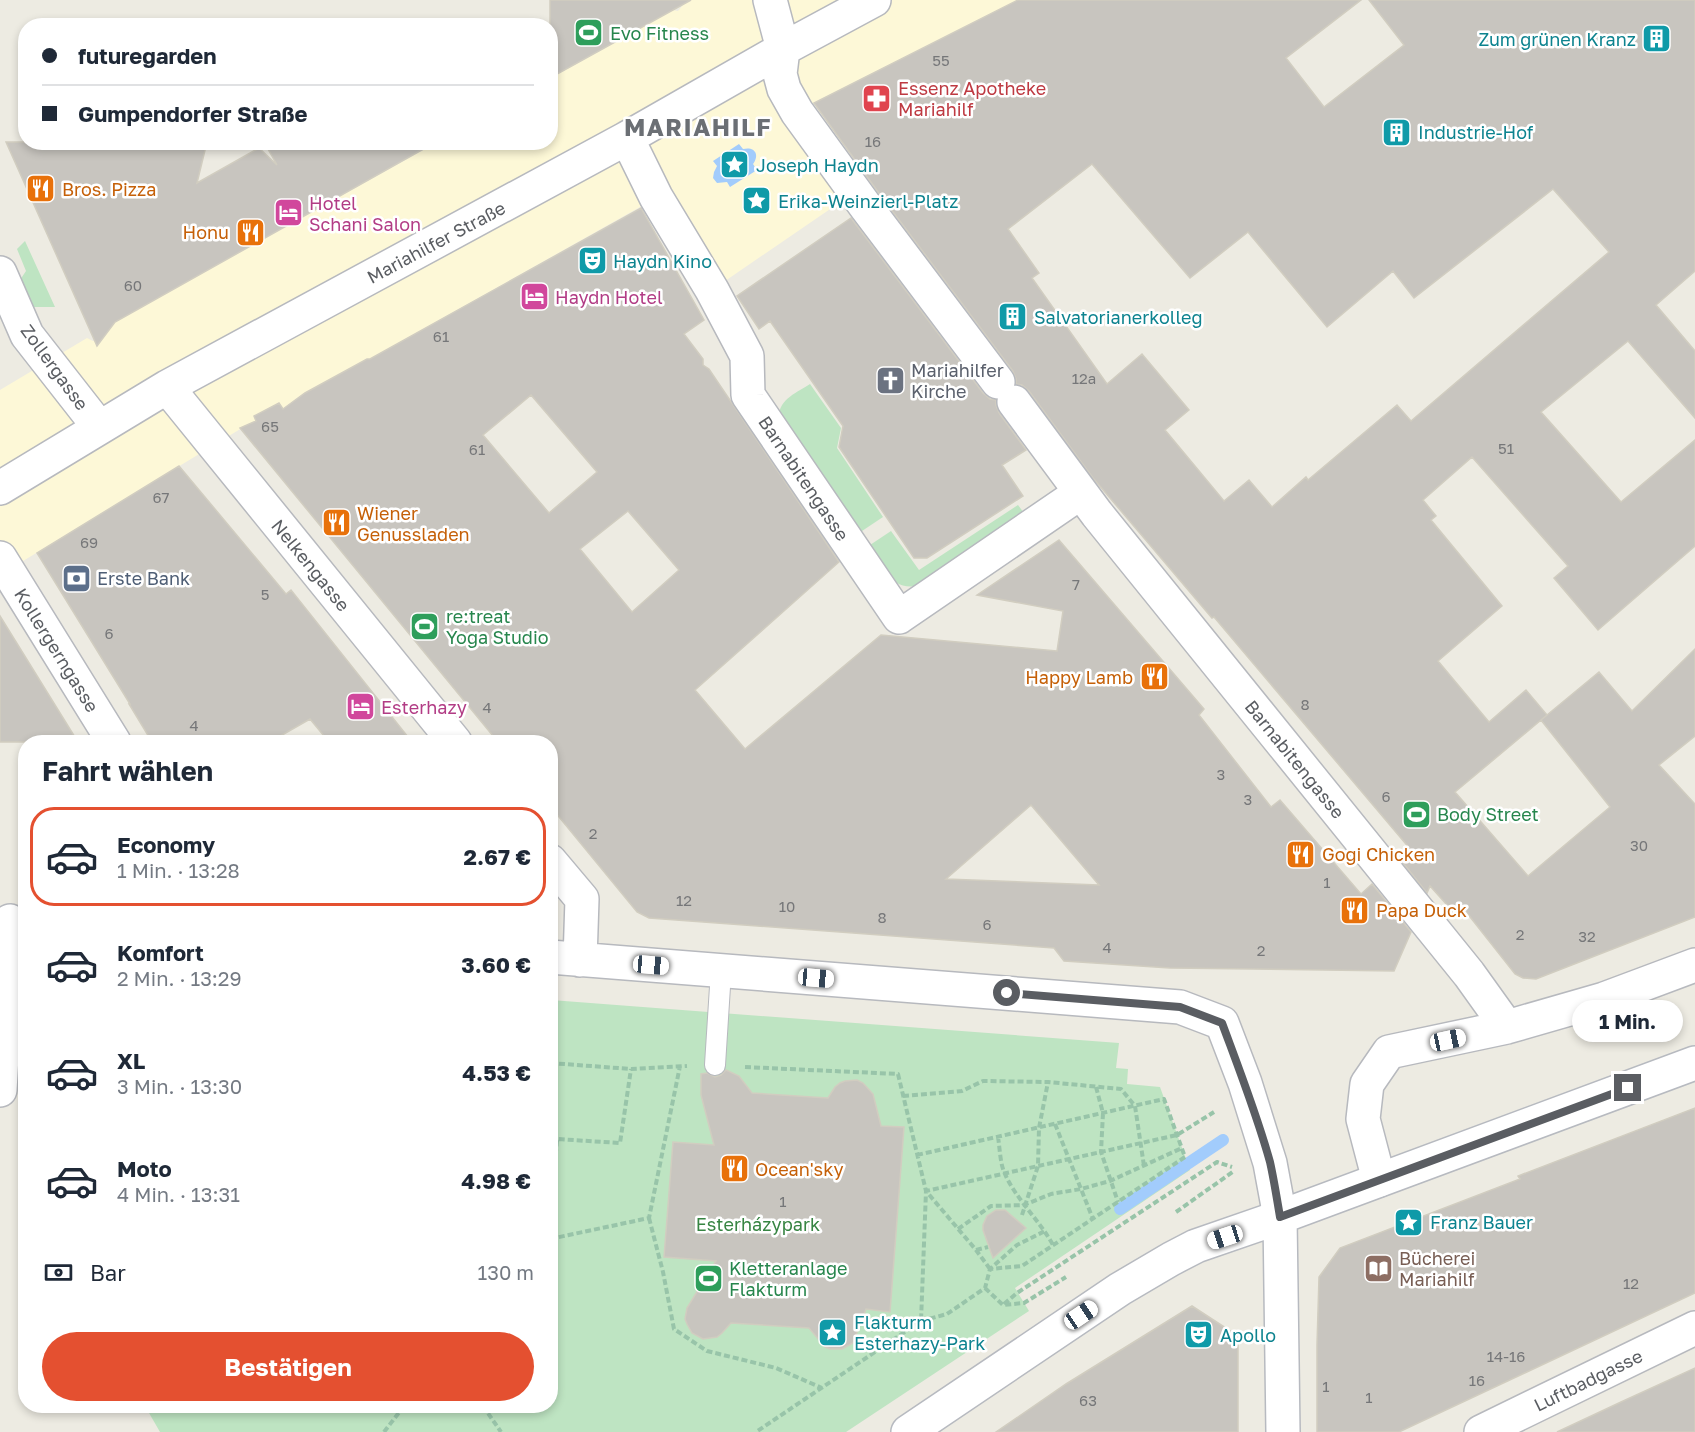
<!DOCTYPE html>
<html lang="de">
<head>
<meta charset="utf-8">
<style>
	:root { --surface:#fff; --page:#f6f6f7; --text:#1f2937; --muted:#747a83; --line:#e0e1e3; --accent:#e45030 }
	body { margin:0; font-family:"Golos Text",sans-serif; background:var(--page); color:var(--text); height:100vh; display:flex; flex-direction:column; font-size:22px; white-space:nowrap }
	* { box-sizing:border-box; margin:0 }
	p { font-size:20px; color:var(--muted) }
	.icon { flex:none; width:33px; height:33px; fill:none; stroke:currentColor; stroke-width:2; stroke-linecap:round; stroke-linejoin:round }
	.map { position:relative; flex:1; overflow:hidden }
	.side { position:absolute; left:18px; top:735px; width:540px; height:678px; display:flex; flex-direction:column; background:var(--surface); border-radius:24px; box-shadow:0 3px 9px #0003 }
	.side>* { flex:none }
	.top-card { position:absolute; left:18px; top:18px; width:540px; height:132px; border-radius:24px; box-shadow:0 3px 9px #0003; display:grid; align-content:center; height:132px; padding:0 24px; background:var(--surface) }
	.end { position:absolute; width:27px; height:27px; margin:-14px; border:8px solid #5a5d62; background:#fff; box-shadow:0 0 0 3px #fff }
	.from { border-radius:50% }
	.bubble { position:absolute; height:42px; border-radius:21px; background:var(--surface); box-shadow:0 3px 9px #0003; font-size:20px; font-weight:700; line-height:42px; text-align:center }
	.car { position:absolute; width:18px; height:36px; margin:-18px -9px; border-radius:8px; box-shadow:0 0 4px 2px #0007; background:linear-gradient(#fff 24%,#345 0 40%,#fff 0 76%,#345 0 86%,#fff 0) }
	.top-card b { display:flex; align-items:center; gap:21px; height:57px; font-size:22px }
	.top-card b+b { border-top:2px solid var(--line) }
	.top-card i { width:15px; height:15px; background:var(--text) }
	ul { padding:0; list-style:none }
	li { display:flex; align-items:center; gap:18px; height:99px; margin:0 12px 9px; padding:0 12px; border:3px solid transparent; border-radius:24px }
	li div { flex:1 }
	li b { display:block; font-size:22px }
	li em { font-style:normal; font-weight:700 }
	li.current { border-color:var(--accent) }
	li>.icon { width:54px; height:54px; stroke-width:1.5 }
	h2 { padding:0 24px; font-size:27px; line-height:72px }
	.pay { display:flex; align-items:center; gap:15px; height:66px; padding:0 24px; font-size:22px }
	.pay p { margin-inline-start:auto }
	.action { display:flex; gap:12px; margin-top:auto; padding:12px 24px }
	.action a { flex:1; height:69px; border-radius:36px; background:var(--accent); color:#fff; font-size:24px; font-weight:700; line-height:69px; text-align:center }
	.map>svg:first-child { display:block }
	.commercial { fill:#fdf8d7 }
	.green { fill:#bee4c2 }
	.water { fill:#a2ccfc }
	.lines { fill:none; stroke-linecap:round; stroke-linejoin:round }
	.stream { stroke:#a2ccfc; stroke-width:12 }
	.building { fill:#c8c5bf; stroke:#d1cdc0; stroke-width:1.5; fill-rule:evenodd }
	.lane-casing { stroke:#b7b9be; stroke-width:22 }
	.street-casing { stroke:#b7b9be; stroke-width:36 }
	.secondary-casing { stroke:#b7bac0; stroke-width:36 }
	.path { stroke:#98c4a9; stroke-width:4; stroke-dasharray:6 3; stroke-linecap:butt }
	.lane { stroke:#fff; stroke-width:20 }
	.street { stroke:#fff; stroke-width:33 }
	.secondary { stroke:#fff; stroke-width:33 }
	.route { stroke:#5a5d62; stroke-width:8 }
	.labels { text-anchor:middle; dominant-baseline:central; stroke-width:5; stroke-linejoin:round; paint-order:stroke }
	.number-label { font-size:15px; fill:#767779 }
	.leisure-label { font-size:18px; fill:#27864d; stroke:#fff; text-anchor:start }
	.culture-label { font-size:18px; fill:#0d838f; stroke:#fff; text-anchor:start }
	.health-label { font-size:18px; fill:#be3a42; stroke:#fff; text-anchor:start }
	.food-label { font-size:18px; fill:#c56008; stroke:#fff; text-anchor:start }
	.hotel-label { font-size:18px; fill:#b23c85; stroke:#fff; text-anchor:start }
	.street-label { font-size:18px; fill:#5a5d62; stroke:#fff }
	.worship-label { font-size:18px; fill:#5b616d; stroke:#fff; text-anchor:start }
	.service-label { font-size:18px; fill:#4e5e75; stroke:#fff; text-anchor:start }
	.park-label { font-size:18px; fill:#378442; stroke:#fff }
	.education-label { font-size:18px; fill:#785e54; stroke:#fff; text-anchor:start }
	.district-label { font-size:24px; font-weight:bold; letter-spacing:1.5px; fill:#6b6f74; stroke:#fff }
</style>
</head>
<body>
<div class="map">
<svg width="1695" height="1432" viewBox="0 0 1695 1432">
	<rect width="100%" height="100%" fill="#edebe2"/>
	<path class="commercial" d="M687,0H1018L815,102L798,113L855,192L712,290L656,198L370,359H367L300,396L283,409L279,403L254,416L256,421L242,428L0,575V390L87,338L93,341L101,340L106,326L436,143L550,142L551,78L673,10L678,11Z"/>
	<path class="green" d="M25,241L55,307H29L18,283L26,271L17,249Z
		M810,384L841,428L837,448L883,517L859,533L779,416C779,399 798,392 810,384Z
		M1018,505L1024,513L916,586C890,590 881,565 867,547L891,531L919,570Z
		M551,1000L1119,1043L1116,1068L1128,1069L1127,1084L1160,1087L1190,1170L1015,1288L1029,1311L846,1432H160L145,1406H550Z"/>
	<path class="water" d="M739,144L743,149C755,146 760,155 753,164L757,170L730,187L727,182L717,183L713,178L714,172L717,166L713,161Z"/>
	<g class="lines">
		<path class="stream" d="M1120,1209L1223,1140"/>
	</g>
	<path class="building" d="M550,0H691L550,78Z
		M1018,0H1361L1286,58L1324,107L1404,45L1369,0H1695V271L1656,305L1695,351V418L1628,341L1541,412L1621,502L1695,440V546L1598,630L1554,578L1568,566L1472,457L1423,500L1436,516L1431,520L1502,606L1438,661L1489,722L1526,690L1547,715L1599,672L1632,711L1695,649V736L1659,765L1695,804V917L1536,979L1523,978L1515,974L1463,908L1456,915L1430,886L1427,893L1400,859L1411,850L1214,617L1212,618L1093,478L1029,391L1022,385L1016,384V379L1013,371L881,196L814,103ZM1092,164L1190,278L1248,232L1327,327L1393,271L1414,298L1553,189L1609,252L1411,421L1397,405L1308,480L1306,477L1272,507L1249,480L1224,501L1165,430L1189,410L1142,354L1107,384L1032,278L1039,273L1008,229ZM1547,715L1541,720L1610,807L1528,876L1455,792Z
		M6,142H207L197,183L259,148L277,165L264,142H436L115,322L97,346Z
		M641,208L704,320L684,334L703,359V365L709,369L839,562L695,690L745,749L881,635L1057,651L1063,611L977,595L1059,540L1204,709L1199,715L1271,807L1280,800L1361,894L1372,884L1411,932L1394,971L1170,968L1064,961L1054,948L649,918L637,912L550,806V742H498L240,428L256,421L254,416L279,403L283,409L305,393L367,359H370ZM531,395L597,472L549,513L483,435ZM628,511L679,570L632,612L580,549ZM1031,805L1099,885L946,879Z
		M851,218L983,393L990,399L996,400V405L999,413L1026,450L1002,465L1023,496L927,558H914L839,447L843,426L770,321L759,329L737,296Z
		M179,466L286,594L291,590L412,742H329L310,719L270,742H152L129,704H130L37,553Z
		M0,616L78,742H0Z
		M726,1070L739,1076L752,1093L828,1098L835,1087L840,1083L845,1081L857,1080L863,1083L873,1094L881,1126L904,1127L890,1312L866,1309L853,1343L842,1349H830L825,1347L809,1328L731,1323L722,1333L717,1337L703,1339L692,1333L687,1324L685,1319L687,1308L716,1261L664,1257L673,1142L714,1145L701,1095V1074L707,1073L715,1077L721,1075Z
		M1695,1108V1293L1399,1432H1317V1345L1319,1277L1340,1248L1520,1179L1518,1176Z
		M996,1210H1005L1026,1228L993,1258L983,1230V1225L987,1216Z
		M1192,1306L1238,1336V1432H996L1066,1384Z
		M1695,1368V1432H1557L1621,1402Z"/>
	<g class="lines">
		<defs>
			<path id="lane" d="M715,1065L721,971"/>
			<path id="street" d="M770,0L783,49L780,74L784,89L797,112L866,207L998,382
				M627,138L656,197L712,290L747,356L748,395L899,617L1080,493
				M0,273L27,335L99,427
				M167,387L455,742
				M1014,402L1097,514L1469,974L1507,1027
				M0,488L167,387L627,138L783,49L874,0
				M0,558L114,742
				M550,861L582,899L580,960
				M550,957L1180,1007L1222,1023L1245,1083L1270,1163L1280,1217
				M0,1090L10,921
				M1379,1180L1363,1119L1367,1084L1389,1052L1507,1027L1604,999L1695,965
				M1481,1432L1695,1328"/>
			<path id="secondary" d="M1280,1217L1283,1432
				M908,1432L1120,1289L1171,1259L1196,1246L1280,1217L1695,1063"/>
		</defs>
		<use href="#lane" class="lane-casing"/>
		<use href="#street" class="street-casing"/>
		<use href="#secondary" class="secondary-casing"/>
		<path class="path" d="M550,1063L631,1069L687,1066
			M745,1067L898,1074L926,1191L921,1321L756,1432
			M1096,1087L1103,1113L1101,1152L1118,1202
			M903,1096L962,1091L983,1081L1048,1082L1121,1089L1135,1106L1144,1166
			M1055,1124L1093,1219
			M998,1137C1000,1149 1000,1164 1005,1174C1016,1199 1040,1221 1053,1245
			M917,1155L1164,1099L1185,1157L1022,1266L990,1269
			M1176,1212L1234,1171
			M1022,1215L1038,1166L1039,1128L1048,1082
			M649,1218L663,1272L674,1329L707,1351L776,1368L822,1388
			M550,1227L557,1139L620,1143L631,1069
			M958,1229L991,1206L1024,1205L1051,1194L1081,1189L1110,1181L1182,1148
			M550,1239L649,1218L680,1066
			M976,1250L988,1247
			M990,1269L976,1250L926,1191L1177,1135L1214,1112
			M985,1288L1003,1305L1024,1303L1066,1277
			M1004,1304L1017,1293L1217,1162L1232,1167
			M921,1321L947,1314L985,1288L990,1269L1017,1245L1045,1231
			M483,1406L501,1432
			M384,1432L404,1406"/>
		<use href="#lane" class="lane"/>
		<use href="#street" class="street"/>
		<use href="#secondary" class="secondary"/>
	</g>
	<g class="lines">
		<path class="route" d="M1007,993L1180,1007L1222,1023C1239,1069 1257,1115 1270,1162C1274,1180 1277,1199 1280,1217L1628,1088"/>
	</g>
	<defs>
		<symbol id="stadium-square" viewBox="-11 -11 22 22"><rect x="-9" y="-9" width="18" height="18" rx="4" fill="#2e9e5b" stroke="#fff"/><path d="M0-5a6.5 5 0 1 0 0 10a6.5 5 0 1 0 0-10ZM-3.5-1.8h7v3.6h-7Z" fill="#fff"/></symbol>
		<symbol id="building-square" viewBox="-11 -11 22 22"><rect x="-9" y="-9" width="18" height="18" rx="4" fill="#0f9aa8" stroke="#fff"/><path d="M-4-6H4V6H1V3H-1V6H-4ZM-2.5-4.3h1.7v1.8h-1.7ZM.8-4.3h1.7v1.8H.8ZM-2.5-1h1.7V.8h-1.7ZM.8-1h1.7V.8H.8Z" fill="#fff"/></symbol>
		<symbol id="pharmacy-square" viewBox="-11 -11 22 22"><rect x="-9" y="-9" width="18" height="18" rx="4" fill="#e0444e" stroke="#fff"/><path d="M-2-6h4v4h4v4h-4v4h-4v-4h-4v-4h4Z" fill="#fff"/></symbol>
		<symbol id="sight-square" viewBox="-11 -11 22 22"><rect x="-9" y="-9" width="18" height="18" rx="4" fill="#0f9aa8" stroke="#fff"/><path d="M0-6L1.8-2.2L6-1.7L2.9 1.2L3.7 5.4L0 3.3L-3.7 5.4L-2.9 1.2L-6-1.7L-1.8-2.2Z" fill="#fff"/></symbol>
		<symbol id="restaurant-square" viewBox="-11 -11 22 22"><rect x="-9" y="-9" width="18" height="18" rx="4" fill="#e8710a" stroke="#fff"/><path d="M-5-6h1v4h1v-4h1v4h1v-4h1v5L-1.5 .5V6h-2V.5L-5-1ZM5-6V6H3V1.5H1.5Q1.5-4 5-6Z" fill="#fff"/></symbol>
		<symbol id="hotel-square" viewBox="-11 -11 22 22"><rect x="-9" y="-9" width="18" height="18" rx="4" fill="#d1479c" stroke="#fff"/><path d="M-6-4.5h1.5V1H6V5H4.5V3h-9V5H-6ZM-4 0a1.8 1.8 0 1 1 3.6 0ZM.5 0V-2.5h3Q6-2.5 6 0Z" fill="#fff"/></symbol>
		<symbol id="theatre-square" viewBox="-11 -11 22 22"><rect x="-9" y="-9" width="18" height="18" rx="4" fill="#0f9aa8" stroke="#fff"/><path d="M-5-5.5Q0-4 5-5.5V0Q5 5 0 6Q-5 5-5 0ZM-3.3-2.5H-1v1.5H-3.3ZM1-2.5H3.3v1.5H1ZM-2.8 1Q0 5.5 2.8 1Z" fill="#fff"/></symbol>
		<symbol id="church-square" viewBox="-11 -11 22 22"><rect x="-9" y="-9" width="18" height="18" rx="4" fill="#6b7280" stroke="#fff"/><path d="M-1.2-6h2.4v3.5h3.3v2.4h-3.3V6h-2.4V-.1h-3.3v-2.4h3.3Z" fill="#fff"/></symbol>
		<symbol id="bank-square" viewBox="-11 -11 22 22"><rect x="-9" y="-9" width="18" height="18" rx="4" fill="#5c6f8a" stroke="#fff"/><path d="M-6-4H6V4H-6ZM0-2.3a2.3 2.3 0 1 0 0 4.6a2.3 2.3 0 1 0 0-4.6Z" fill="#fff"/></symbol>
		<symbol id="library-square" viewBox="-11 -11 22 22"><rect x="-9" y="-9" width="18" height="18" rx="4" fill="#8d6e63" stroke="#fff"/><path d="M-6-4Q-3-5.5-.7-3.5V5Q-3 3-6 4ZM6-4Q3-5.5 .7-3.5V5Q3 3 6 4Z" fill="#fff"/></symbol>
	</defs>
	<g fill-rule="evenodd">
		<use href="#stadium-square" x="572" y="16" width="33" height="33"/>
		<use href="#building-square" x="1640" y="22" width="33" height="33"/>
		<use href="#pharmacy-square" x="860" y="82" width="33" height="33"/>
		<use href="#building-square" x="1380" y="116" width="33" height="33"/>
		<use href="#sight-square" x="718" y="148" width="33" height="33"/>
		<use href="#restaurant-square" x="24" y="172" width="33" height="33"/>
		<use href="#sight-square" x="740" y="184" width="33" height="33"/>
		<use href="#hotel-square" x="272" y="196" width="33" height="33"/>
		<use href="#restaurant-square" x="234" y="216" width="33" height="33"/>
		<use href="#theatre-square" x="576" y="244" width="33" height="33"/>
		<use href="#hotel-square" x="518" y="280" width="33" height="33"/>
		<use href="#building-square" x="996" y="300" width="33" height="33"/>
		<use href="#church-square" x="874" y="364" width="33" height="33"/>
		<use href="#restaurant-square" x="320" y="506" width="33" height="33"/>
		<use href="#bank-square" x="60" y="562" width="33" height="33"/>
		<use href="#stadium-square" x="408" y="610" width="33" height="33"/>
		<use href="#restaurant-square" x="1138" y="660" width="33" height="33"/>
		<use href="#hotel-square" x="344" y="690" width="33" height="33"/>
		<use href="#stadium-square" x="1400" y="798" width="33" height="33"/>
		<use href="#restaurant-square" x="1284" y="838" width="33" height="33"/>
		<use href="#restaurant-square" x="1338" y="894" width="33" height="33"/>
		<use href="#restaurant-square" x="718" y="1152" width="33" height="33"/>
		<use href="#sight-square" x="1392" y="1206" width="33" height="33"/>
		<use href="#library-square" x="1362" y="1252" width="33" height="33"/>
		<use href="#stadium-square" x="692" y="1262" width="33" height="33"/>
		<use href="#sight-square" x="816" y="1316" width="33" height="33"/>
		<use href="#theatre-square" x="1182" y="1318" width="33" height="33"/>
	</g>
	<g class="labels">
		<g class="number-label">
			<text x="941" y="60">55</text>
			<text x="873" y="141">16</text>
			<text x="133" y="285">60</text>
			<text x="441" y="336">61</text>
			<text x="1084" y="378">12a</text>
			<text x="270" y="426">65</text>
			<text x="1506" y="448">51</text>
			<text x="477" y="449">61</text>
			<text x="161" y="497">67</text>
			<text x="89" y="542">69</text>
			<text x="1076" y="584">7</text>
			<text x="265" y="594">5</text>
			<text x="109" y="633">6</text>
			<text x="1305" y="704">8</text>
			<text x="487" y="707">4</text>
			<text x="194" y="725">4</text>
			<text x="1221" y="774">3</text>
			<text x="1386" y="796">6</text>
			<text x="1248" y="799">3</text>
			<text x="593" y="833">2</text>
			<text x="1639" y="845">30</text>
			<text x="1327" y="882">1</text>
			<text x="684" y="900">12</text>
			<text x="787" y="906">10</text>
			<text x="882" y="917">8</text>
			<text x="987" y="924">6</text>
			<text x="1520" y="934">2</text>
			<text x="1587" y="936">32</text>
			<text x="1107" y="947">4</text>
			<text x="1261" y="950">2</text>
			<text x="783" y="1201">1</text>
			<text x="1631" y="1283">12</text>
			<text x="1506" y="1356">14-16</text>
			<text x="1477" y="1380">16</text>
			<text x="1326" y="1386">1</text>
			<text x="1369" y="1397">1</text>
			<text x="1088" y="1400">63</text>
		</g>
		<g class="leisure-label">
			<text x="610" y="33">Evo Fitness</text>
			<text x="446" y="616">re:treat<tspan x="446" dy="21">Yoga Studio</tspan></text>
			<text x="1437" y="814">Body Street</text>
			<text x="729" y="1268">Kletteranlage<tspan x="729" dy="21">Flakturm</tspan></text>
		</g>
		<g class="culture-label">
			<text x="1636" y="39" text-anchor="end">Zum grünen Kranz</text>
			<text x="1418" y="132">Industrie-Hof</text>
			<text x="756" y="165">Joseph Haydn</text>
			<text x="778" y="201">Erika-Weinzierl-Platz</text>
			<text x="613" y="261">Haydn Kino</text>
			<text x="1034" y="317">Salvatorianerkolleg</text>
			<text x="1430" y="1222">Franz Bauer</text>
			<text x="854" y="1322">Flakturm<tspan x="854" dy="21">Esterhazy-Park</tspan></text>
			<text x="1220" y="1335">Apollo</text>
		</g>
		<g class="health-label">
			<text x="898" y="88">Essenz Apotheke<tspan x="898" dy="21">Mariahilf</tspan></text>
		</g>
		<g class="food-label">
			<text x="62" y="189">Bros. Pizza</text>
			<text x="229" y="232" text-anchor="end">Honu</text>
			<text x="357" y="513">Wiener<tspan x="357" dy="21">Genussladen</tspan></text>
			<text x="1133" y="677" text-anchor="end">Happy Lamb</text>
			<text x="1322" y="854">Gogi Chicken</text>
			<text x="1376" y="910">Papa Duck</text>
			<text x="755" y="1169">Ocean'sky</text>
		</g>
		<g class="hotel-label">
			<text x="309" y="203">Hotel<tspan x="309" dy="21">Schani Salon</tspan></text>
			<text x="555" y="297">Haydn Hotel</text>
			<text x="381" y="707">Esterhazy</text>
		</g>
		<g class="street-label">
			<text transform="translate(436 242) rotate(-28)">Mariahilfer Straße</text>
			<text transform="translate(55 367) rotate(54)">Zollergasse</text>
			<text transform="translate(804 478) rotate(56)">Barnabitengasse</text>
			<text transform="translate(311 565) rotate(51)">Nelkengasse</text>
			<text transform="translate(57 650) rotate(58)">Kollergerngasse</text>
			<text transform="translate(1295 759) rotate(51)">Barnabitengasse</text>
			<text transform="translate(1588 1380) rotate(-26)">Luftbadgasse</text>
		</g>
		<g class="worship-label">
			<text x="911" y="370">Mariahilfer<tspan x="911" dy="21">Kirche</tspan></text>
		</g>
		<g class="service-label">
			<text x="97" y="578">Erste Bank</text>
		</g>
		<g class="park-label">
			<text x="758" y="1224">Esterházypark</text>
		</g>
		<g class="education-label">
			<text x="1399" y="1258">Bücherei<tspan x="1399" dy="21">Mariahilf</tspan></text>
		</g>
		<g class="district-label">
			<text x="698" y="126">MARIAHILF</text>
		</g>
	</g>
</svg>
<i class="end from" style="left:1007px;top:993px"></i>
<i class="end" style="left:1628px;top:1088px"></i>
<div class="bubble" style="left:1572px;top:1000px;width:111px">1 Min.</div>
<i class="car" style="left:651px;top:965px;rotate:95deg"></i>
<i class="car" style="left:816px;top:978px;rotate:95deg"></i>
<i class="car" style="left:1448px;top:1040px;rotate:78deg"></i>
<i class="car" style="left:1225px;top:1237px;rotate:252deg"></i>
<i class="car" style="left:1081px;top:1315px;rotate:56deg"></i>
<div class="top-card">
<b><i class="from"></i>futuregarden</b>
<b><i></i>Gumpendorfer Straße</b>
</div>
<section class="side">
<h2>Fahrt wählen</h2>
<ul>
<li class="current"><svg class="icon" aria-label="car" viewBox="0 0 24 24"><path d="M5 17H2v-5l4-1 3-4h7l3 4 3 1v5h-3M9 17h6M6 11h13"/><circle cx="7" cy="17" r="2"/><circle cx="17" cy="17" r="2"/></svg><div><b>Economy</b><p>1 Min. · 13:28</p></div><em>2.67 €</em></li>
<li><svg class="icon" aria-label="car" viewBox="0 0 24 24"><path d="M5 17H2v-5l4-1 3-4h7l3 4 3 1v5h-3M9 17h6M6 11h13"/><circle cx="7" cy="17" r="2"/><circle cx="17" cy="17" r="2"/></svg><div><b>Komfort</b><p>2 Min. · 13:29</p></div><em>3.60 €</em></li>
<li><svg class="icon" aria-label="car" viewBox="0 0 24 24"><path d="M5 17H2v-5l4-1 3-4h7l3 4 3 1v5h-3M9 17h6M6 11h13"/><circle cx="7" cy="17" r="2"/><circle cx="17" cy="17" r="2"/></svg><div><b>XL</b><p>3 Min. · 13:30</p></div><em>4.53 €</em></li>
<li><svg class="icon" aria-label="car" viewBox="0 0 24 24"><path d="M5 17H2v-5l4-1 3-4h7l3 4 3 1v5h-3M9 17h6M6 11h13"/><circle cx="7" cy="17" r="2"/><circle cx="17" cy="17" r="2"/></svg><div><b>Moto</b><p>4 Min. · 13:31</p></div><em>4.98 €</em></li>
</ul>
<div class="pay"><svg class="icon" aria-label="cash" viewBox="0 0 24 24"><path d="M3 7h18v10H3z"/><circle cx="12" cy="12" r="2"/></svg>Bar<p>130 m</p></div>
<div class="action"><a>Bestätigen</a></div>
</section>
</div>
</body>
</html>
